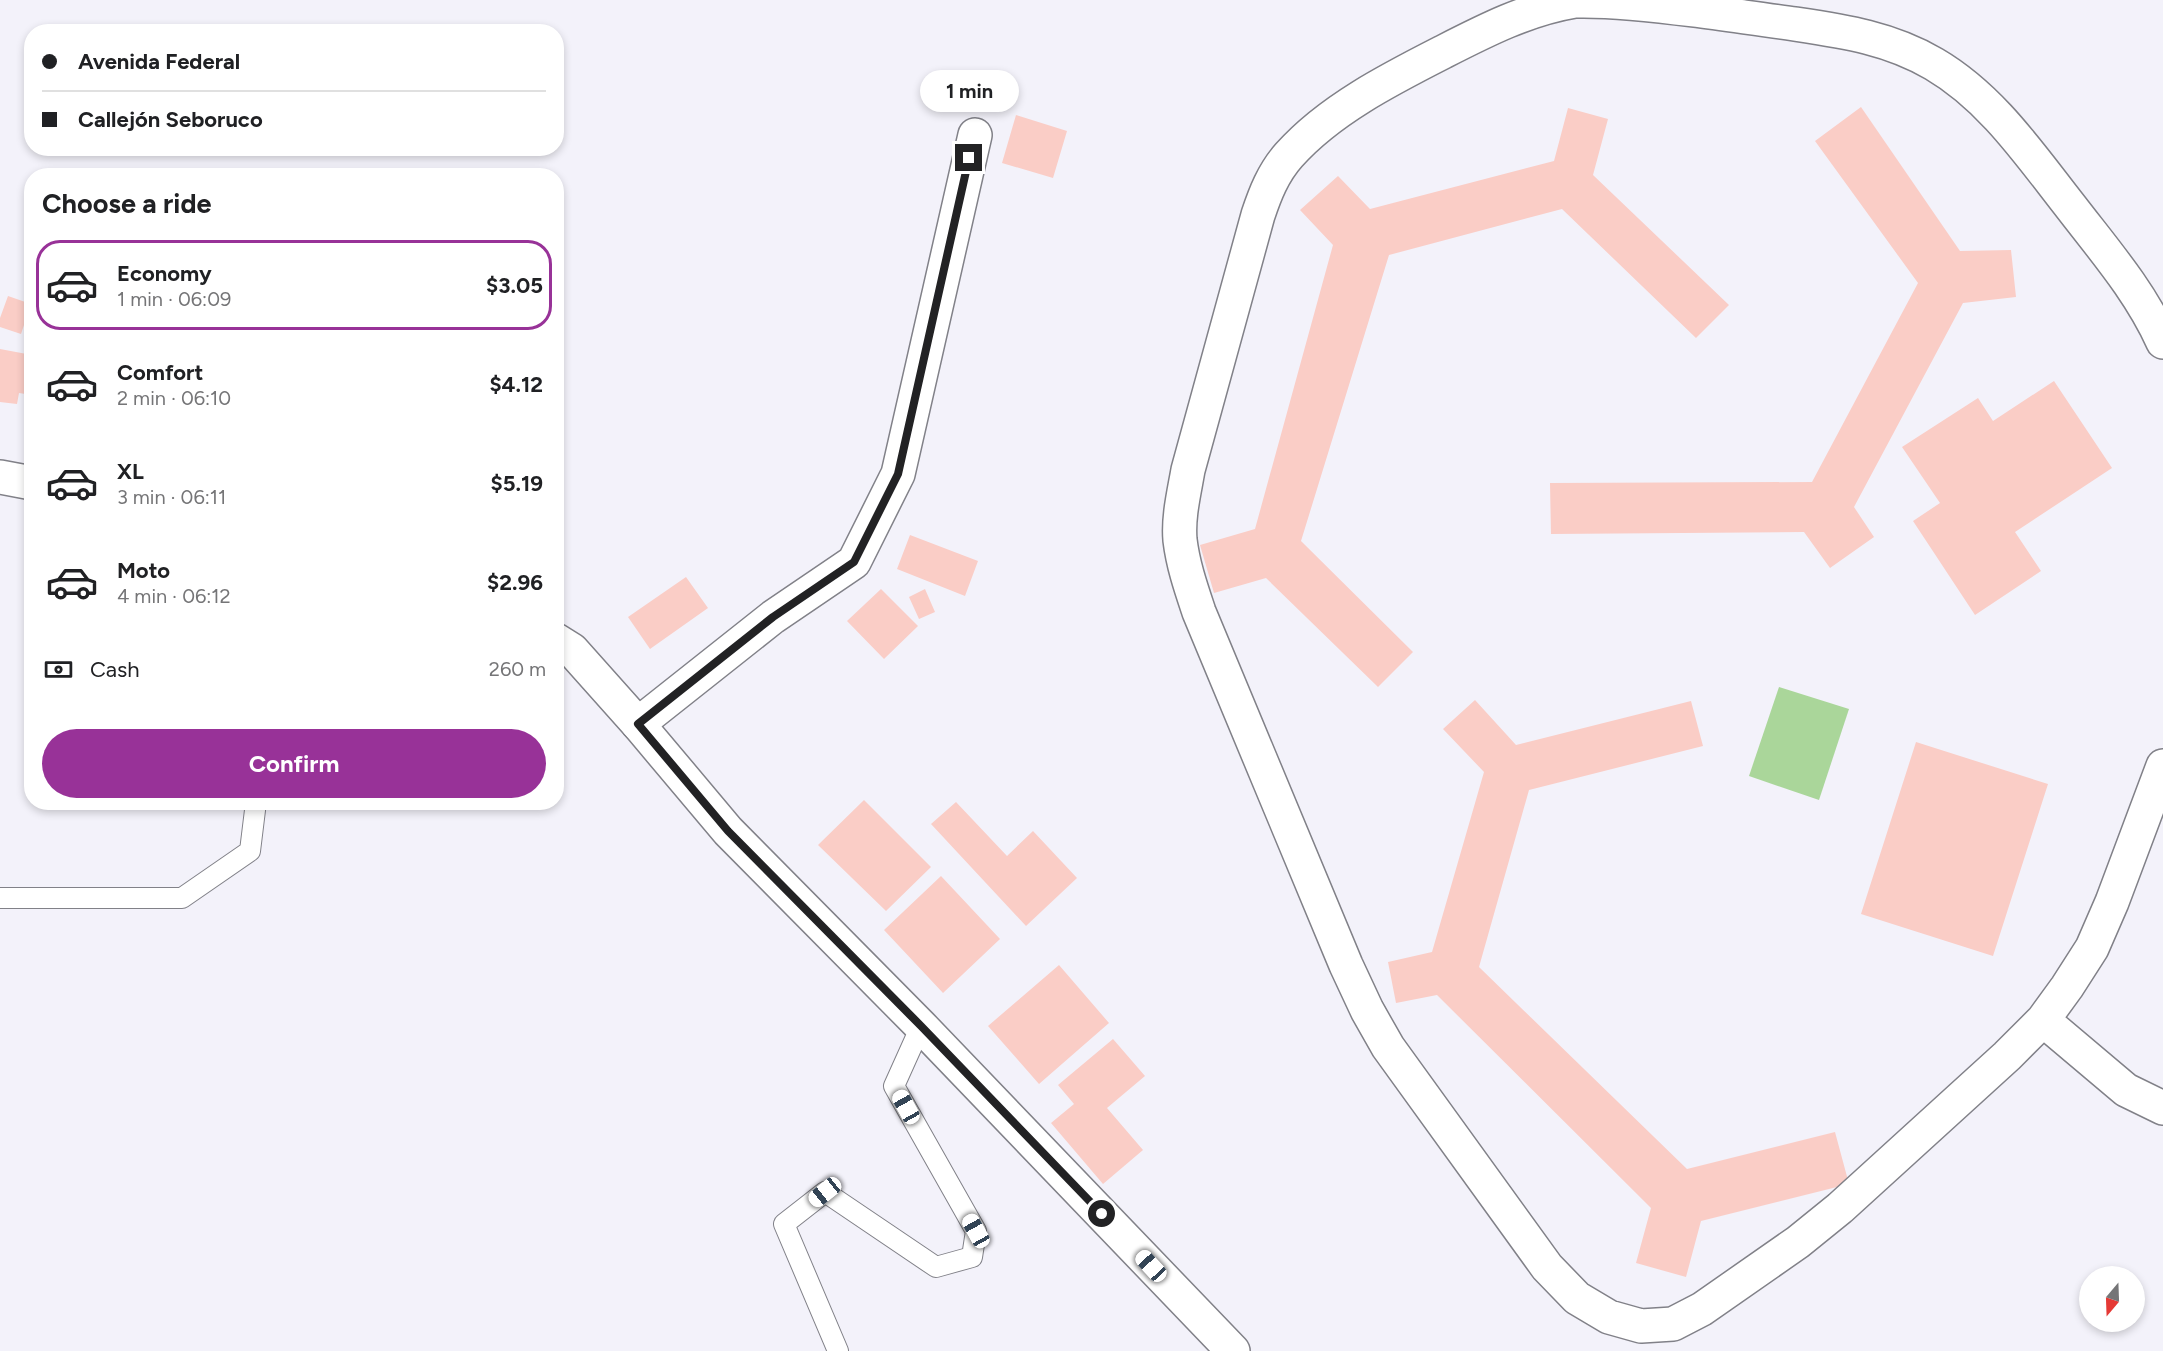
<!DOCTYPE html>
<html lang="en">
<head>
<meta charset="utf-8">
<style>
	:root { --surface:#fff; --page:#f6f6f6; --text:#202124; --muted:#757577; --line:#e0e0e0; --accent:#983298 }
	body { margin:0; font-family:Figtree,sans-serif; background:var(--page); color:var(--text); height:100vh; display:flex; flex-direction:column; font-size:22px; white-space:nowrap }
	* { box-sizing:border-box; margin:0 }
	p { font-size:20px; color:var(--muted) }
	.icon { flex:none; width:33px; height:33px; fill:none; stroke:currentColor; stroke-width:2; stroke-linecap:round; stroke-linejoin:round }
	.map { position:relative; flex:1; overflow:hidden }
	.drawer { position:absolute; left:24px; top:168px; width:540px; height:642px; display:flex; flex-direction:column; background:var(--surface); border-radius:24px; box-shadow:0 3px 9px #0003 }
	.drawer>* { flex:none }
	.top-card { position:absolute; left:24px; top:24px; width:540px; height:132px; border-radius:24px; box-shadow:0 3px 9px #0003; display:grid; align-content:center; height:132px; padding:0 18px; background:var(--surface) }
	.needle { width:39px; rotate:199deg }
	.tools { position:absolute; left:2079px; top:1266px; display:grid; gap:12px }
	.tools a { display:grid; place-items:center; width:66px; height:66px; border-radius:50%; background:var(--surface); box-shadow:0 3px 9px #0003; font-size:30px }
	.end { position:absolute; width:27px; height:27px; margin:-14px; border:8px solid #222224; background:#fff; box-shadow:0 0 0 3px #fff }
	.from { border-radius:50% }
	.bubble { position:absolute; height:42px; border-radius:21px; background:var(--surface); box-shadow:0 3px 9px #0003; font-size:20px; font-weight:700; line-height:42px; text-align:center }
	.car { position:absolute; width:18px; height:36px; margin:-18px -9px; border-radius:8px; box-shadow:0 0 4px 2px #0007; background:linear-gradient(#fff 24%,#345 0 40%,#fff 0 76%,#345 0 86%,#fff 0) }
	.top-card b { display:flex; align-items:center; gap:21px; height:57px; font-size:22px }
	.top-card b+b { border-top:2px solid var(--line) }
	.top-card i { width:15px; height:15px; background:var(--text) }
	ul { padding:0; list-style:none }
	li { display:flex; align-items:center; gap:18px; height:90px; margin:0 12px 9px; padding:0 6px; border:3px solid transparent; border-radius:24px }
	li div { flex:1 }
	li b { display:block; font-size:22px }
	li em { font-style:normal; font-weight:700 }
	li.on { border-color:var(--accent) }
	li>.icon { width:54px; height:54px; stroke-width:1.5 }
	h2 { padding:0 18px; font-size:27px; line-height:72px }
	.pay { display:flex; align-items:center; gap:15px; height:66px; padding:0 18px; font-size:22px }
	.pay p { margin-inline-start:auto }
	.action { display:flex; gap:12px; margin-top:auto; padding:12px 18px }
	.action a { flex:1; height:69px; border-radius:36px; background:var(--accent); color:#fff; font-size:24px; font-weight:700; line-height:69px; text-align:center }
	.map>svg:first-child { display:block }
	.green { fill:#aad69a }
	.building { fill:#facdc6 }
	.lines { fill:none; stroke-linecap:round; stroke-linejoin:round }
	.service-casing { stroke:#818188; stroke-width:22 }
	.minor-casing { stroke:#818188; stroke-width:36 }
	.tertiary-casing { stroke:#818188; stroke-width:36 }
	.service { stroke:#fff; stroke-width:20 }
	.minor { stroke:#fff; stroke-width:33 }
	.tertiary { stroke:#fff; stroke-width:33 }
	.route { stroke:#222224; stroke-width:8 }
</style>
</head>
<body>
<div class="map">
<svg width="2163" height="1351" viewBox="0 0 2163 1351">
	<rect width="100%" height="100%" fill="#f3f2fa"/>
	<path class="green" d="M1779,687L1849,709L1819,800L1749,776Z"/>
	<path class="building" d="M1861,107L1960,251L2011,250L2016,297L1963,303L1854,507L1874,537L1830,568L1804,532L1551,534L1550,483L1812,482L1918,283L1815,141Z
		M1568,108L1608,119L1593,175L1729,305L1696,338L1562,209L1389,255L1301,541L1413,652L1378,687L1266,578L1214,593L1200,545L1255,529L1333,245L1300,210L1338,176L1370,209L1554,161Z
		M1016,115L1067,131L1053,178L1002,163Z
		M8,296L31,304L21,334L0,327V318Z
		M0,349L32,355V395L19,393L17,404L0,402Z
		M2054,381L2112,468L2015,532L2041,571L1975,615L1913,521L1940,503L1902,447L1978,398L1993,421Z
		M910,535L978,561L965,596L897,569Z
		M686,577L708,608L650,649L628,617Z
		M881,589L918,626L884,659L847,621Z
		M925,589L935,612L919,619L909,597Z
		M1475,700L1516,745L1691,701L1703,746L1529,790L1479,967L1687,1169L1835,1132L1849,1184L1701,1221L1686,1277L1636,1263L1651,1208L1437,995L1396,1003L1388,962L1432,952L1484,772L1443,729Z
		M1916,742L2048,784L1993,956L1861,914Z
		M864,800L931,867L886,911L818,845Z
		M956,802L1007,856L1033,831L1077,878L1026,926L931,824Z
		M941,876L1000,939L943,993L884,930Z
		M1059,965L1109,1023L1039,1084L988,1026Z
		M1113,1039L1145,1076L1107,1108L1143,1150L1103,1184L1051,1123L1074,1104L1058,1085Z"/>
	<g class="lines">
		<defs>
			<path id="service" d="M0,898H182L250,851L256,802
				M838,1351L784,1224L825,1192L936,1267L972,1257L976,1231L894,1086L921,1026"/>
			<path id="minor" d="M2163,342C2140,291 2104,250 2071,207C2030,155 1992,98 1934,64C1888,37 1841,31 1788,23C1757,19 1725,14 1693,10C1655,5 1613,0 1575,1C1527,9 1486,30 1443,52C1390,79 1329,110 1289,155C1273,173 1265,194 1258,215L1188,470C1184,493 1178,517 1180,540C1183,565 1191,588 1199,612L1346,965L1367,1010L1388,1047L1547,1267L1577,1298L1609,1317L1641,1326L1673,1324L1702,1309L1798,1242L1840,1208L2007,1056L2043,1020L2067,987L2092,948L2112,902L2163,766
				M638,724L773,617L854,562L898,474L975,135
				M2043,1020L2126,1090L2163,1108"/>
			<path id="tertiary" d="M0,477L32,483
				M556,640L572,650L638,724L728,831L921,1026L1233,1351"/>
		</defs>
		<use href="#service" class="service-casing"/>
		<use href="#minor" class="minor-casing"/>
		<use href="#tertiary" class="tertiary-casing"/>
		<use href="#service" class="service"/>
		<use href="#minor" class="minor"/>
		<use href="#tertiary" class="tertiary"/>
	</g>
	<g class="lines">
		<path class="route" d="M969,158L898,474L854,562L773,617L638,724L728,831L921,1026L1102,1214"/>
	</g>
</svg>
<div class="tools">
<a><svg class="needle" viewBox="-14 -14 28 28"><path d="M0-13l5 13h-10z" fill="#e53935"/><path d="M0 13l5-13h-10z" fill="#757577"/></svg></a>
</div>
<i class="end from" style="left:1102px;top:1214px"></i>
<i class="end" style="left:969px;top:158px"></i>
<div class="bubble" style="left:920px;top:70px;width:99px">1 min</div>
<i class="car" style="left:906px;top:1107px;rotate:331deg"></i>
<i class="car" style="left:825px;top:1192px;rotate:231deg"></i>
<i class="car" style="left:976px;top:1231px;rotate:331deg"></i>
<i class="car" style="left:1151px;top:1266px;rotate:317deg"></i>
<div class="top-card">
<b><i class="from"></i>Avenida Federal</b>
<b><i></i>Callejón Seboruco</b>
</div>
<section class="drawer">
<h2>Choose a ride</h2>
<ul>
<li class="on"><svg class="icon" aria-label="car" viewBox="0 0 24 24"><path d="M5 17H2v-5l4-1 3-4h7l3 4 3 1v5h-3M9 17h6M6 11h13"/><circle cx="7" cy="17" r="2"/><circle cx="17" cy="17" r="2"/></svg><div><b>Economy</b><p>1 min · 06:09</p></div><em>$3.05</em></li>
<li><svg class="icon" aria-label="car" viewBox="0 0 24 24"><path d="M5 17H2v-5l4-1 3-4h7l3 4 3 1v5h-3M9 17h6M6 11h13"/><circle cx="7" cy="17" r="2"/><circle cx="17" cy="17" r="2"/></svg><div><b>Comfort</b><p>2 min · 06:10</p></div><em>$4.12</em></li>
<li><svg class="icon" aria-label="car" viewBox="0 0 24 24"><path d="M5 17H2v-5l4-1 3-4h7l3 4 3 1v5h-3M9 17h6M6 11h13"/><circle cx="7" cy="17" r="2"/><circle cx="17" cy="17" r="2"/></svg><div><b>XL</b><p>3 min · 06:11</p></div><em>$5.19</em></li>
<li><svg class="icon" aria-label="car" viewBox="0 0 24 24"><path d="M5 17H2v-5l4-1 3-4h7l3 4 3 1v5h-3M9 17h6M6 11h13"/><circle cx="7" cy="17" r="2"/><circle cx="17" cy="17" r="2"/></svg><div><b>Moto</b><p>4 min · 06:12</p></div><em>$2.96</em></li>
</ul>
<div class="pay"><svg class="icon" aria-label="cash" viewBox="0 0 24 24"><path d="M3 7h18v10H3z"/><circle cx="12" cy="12" r="2"/></svg>Cash<p>260 m</p></div>
<div class="action"><a>Confirm</a></div>
</section>
</div>
</body>
</html>
